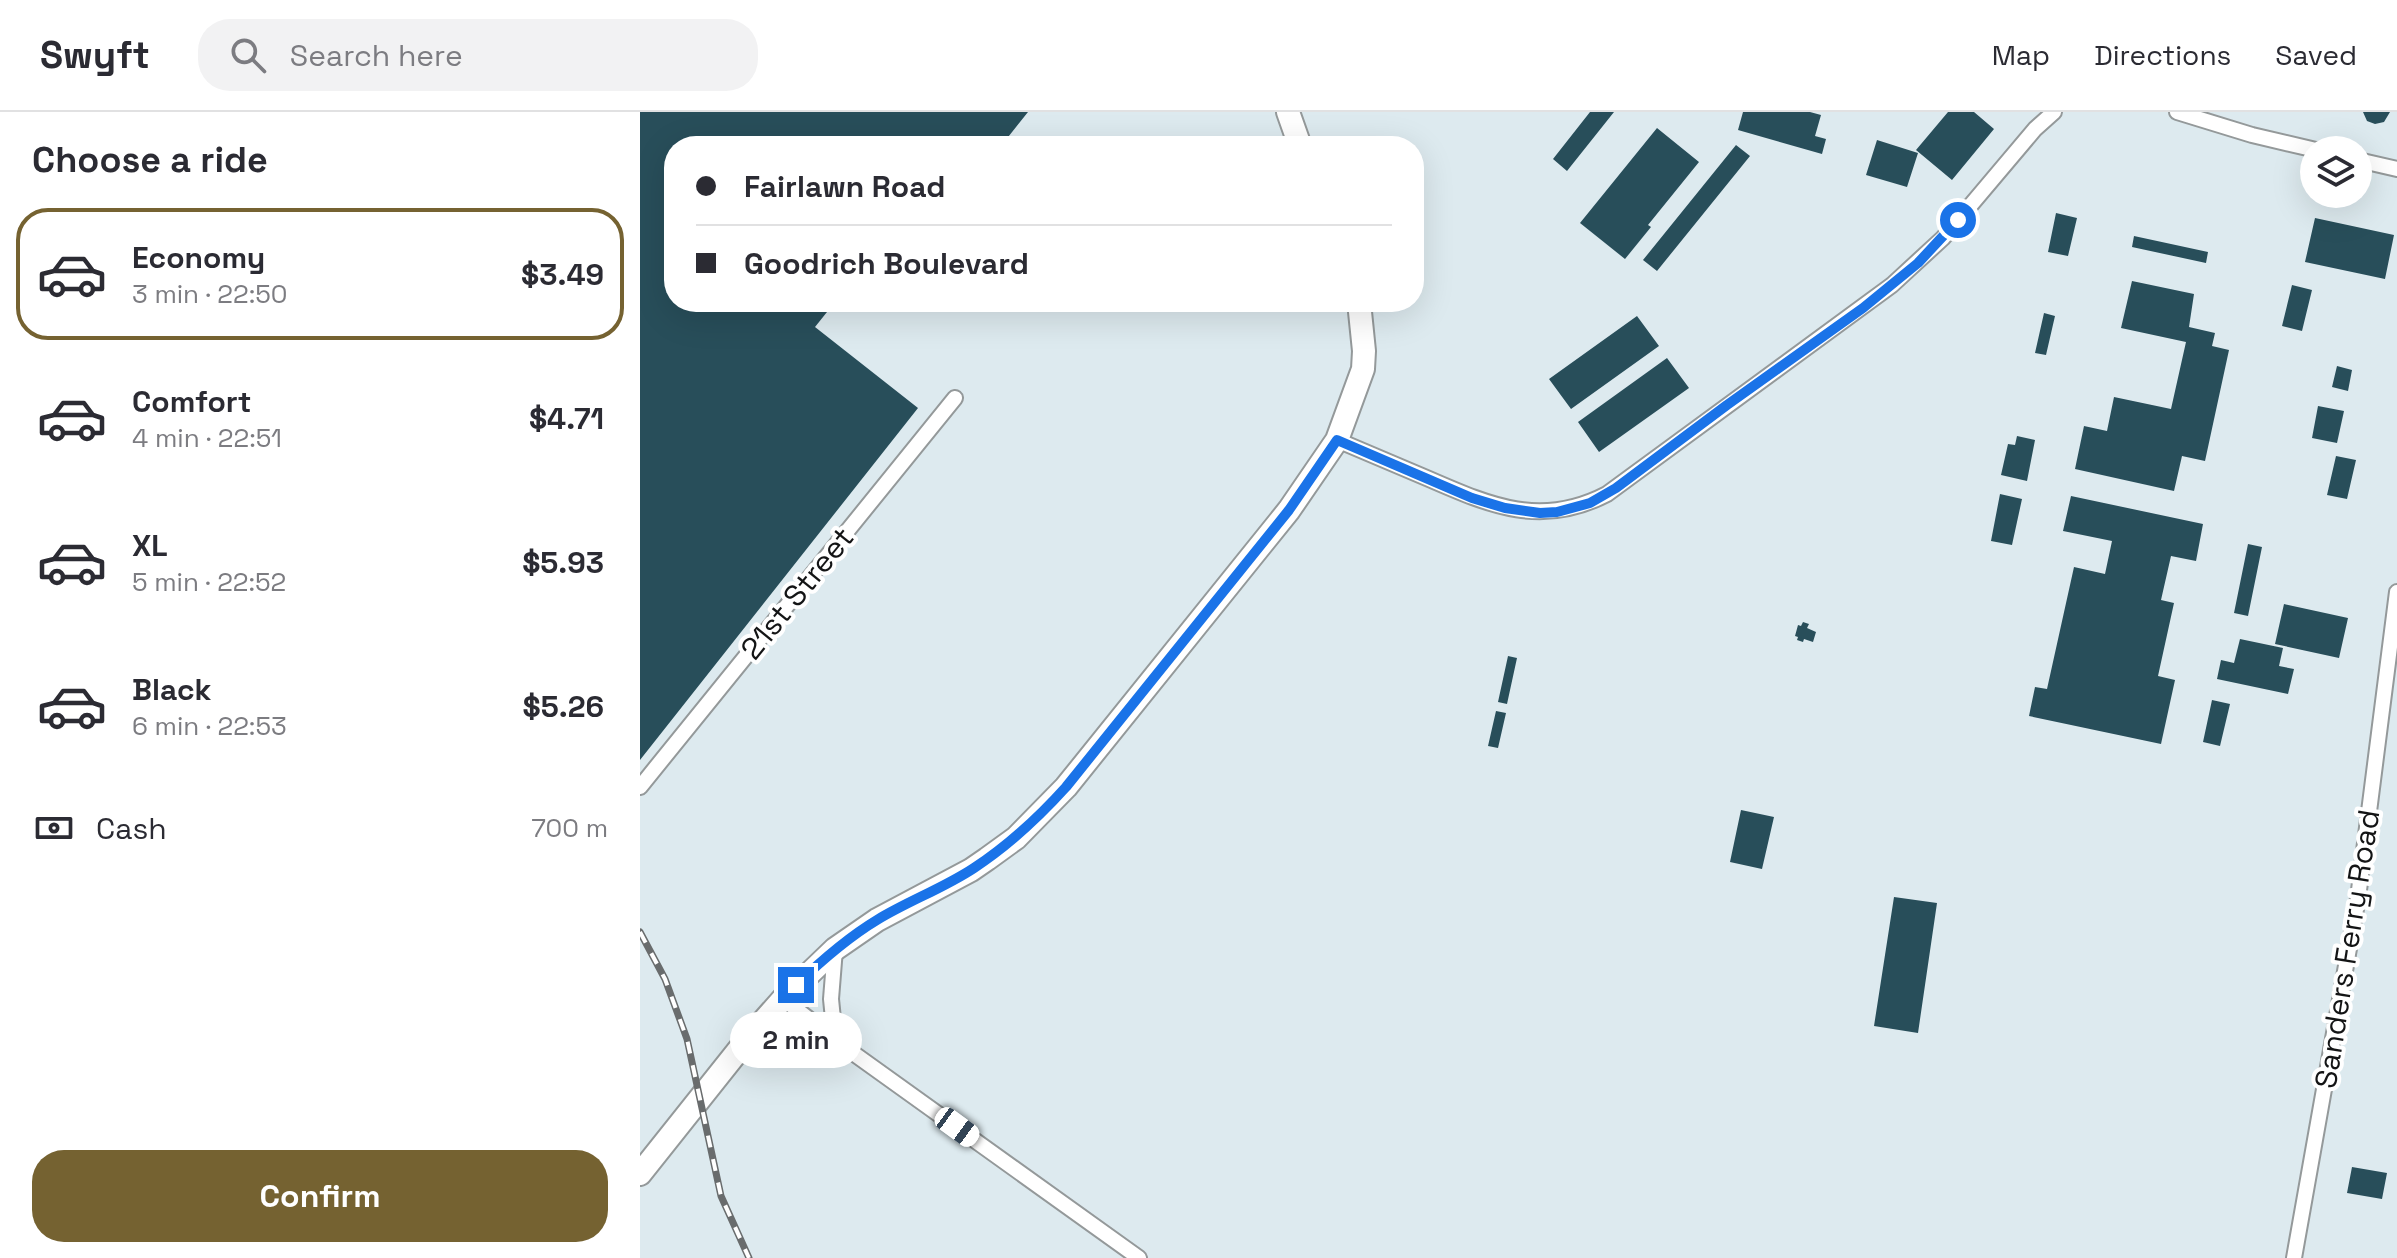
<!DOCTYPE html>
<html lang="en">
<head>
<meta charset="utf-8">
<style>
	:root { --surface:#fff; --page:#f2f2f3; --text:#2b2b33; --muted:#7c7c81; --line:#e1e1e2; --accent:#756231 }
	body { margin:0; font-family:"Space Grotesk",sans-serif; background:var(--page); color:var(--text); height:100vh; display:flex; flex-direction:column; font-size:30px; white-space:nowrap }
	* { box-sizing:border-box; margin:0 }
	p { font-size:26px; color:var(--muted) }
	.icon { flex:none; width:44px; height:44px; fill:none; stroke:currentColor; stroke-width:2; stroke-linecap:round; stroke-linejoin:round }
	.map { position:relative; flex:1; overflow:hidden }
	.drawer { display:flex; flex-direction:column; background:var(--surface); width:640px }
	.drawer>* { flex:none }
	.top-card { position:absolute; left:24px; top:24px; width:760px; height:176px; border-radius:32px; box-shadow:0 8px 32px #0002; display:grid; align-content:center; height:176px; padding:0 32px; background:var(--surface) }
	.tools { position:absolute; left:1660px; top:24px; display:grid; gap:16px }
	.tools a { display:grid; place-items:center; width:72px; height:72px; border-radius:50%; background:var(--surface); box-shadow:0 8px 32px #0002; font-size:40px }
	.end { position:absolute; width:36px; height:36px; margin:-18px; border:10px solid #1a73e8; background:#fff; box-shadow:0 0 0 4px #fff }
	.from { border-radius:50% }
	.bubble { position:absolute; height:56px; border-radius:28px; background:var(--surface); box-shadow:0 8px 32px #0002; font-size:26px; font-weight:700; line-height:56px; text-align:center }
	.car { position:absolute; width:24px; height:48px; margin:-24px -12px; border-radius:10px; box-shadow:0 0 6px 2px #0007; background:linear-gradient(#fff 24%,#345 0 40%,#fff 0 76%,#345 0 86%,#fff 0) }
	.top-card b { display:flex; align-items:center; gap:28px; height:76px; font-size:30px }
	.top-card b+b { border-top:2px solid var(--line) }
	.top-card i { width:20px; height:20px; background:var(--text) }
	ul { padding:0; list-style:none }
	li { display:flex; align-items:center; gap:24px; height:132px; margin:0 16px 12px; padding:0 16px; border:4px solid transparent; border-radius:32px }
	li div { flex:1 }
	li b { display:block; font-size:30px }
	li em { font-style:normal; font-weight:700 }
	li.selected { border-color:var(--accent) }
	li>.icon { width:72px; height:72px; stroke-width:1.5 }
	h2 { padding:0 32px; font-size:36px; line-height:96px }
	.pay { display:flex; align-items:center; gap:20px; height:88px; padding:0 32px; font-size:30px }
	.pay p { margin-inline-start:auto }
	.action { display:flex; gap:16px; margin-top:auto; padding:16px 32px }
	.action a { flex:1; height:92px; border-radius:32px; background:var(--accent); color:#fff; font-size:32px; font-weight:700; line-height:92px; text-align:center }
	header { display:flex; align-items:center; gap:48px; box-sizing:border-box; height:112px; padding:0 40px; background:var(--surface); border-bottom:2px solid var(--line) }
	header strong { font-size:38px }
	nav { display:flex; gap:44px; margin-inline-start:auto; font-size:28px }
	.search { width:560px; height:72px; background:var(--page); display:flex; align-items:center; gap:20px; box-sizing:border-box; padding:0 28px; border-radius:32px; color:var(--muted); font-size:30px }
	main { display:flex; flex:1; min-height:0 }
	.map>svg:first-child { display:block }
	.built { fill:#ddeaef; fill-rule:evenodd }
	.building { fill:#284e5a }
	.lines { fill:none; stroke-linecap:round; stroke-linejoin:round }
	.street-casing { stroke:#94999a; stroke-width:18 }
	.secondary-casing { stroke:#94999a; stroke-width:26 }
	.street { stroke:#fff; stroke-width:14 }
	.secondary { stroke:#fff; stroke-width:22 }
	.rail-casing { stroke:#696c6d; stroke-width:7 }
	.rail { stroke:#fff; stroke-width:4; stroke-dasharray:12; stroke-linecap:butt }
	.route { stroke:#1a73e8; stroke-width:10 }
	.labels { text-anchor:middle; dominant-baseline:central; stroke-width:8; stroke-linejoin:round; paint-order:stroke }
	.street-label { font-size:30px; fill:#131415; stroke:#fff }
</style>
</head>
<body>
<header>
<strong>Swyft</strong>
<div class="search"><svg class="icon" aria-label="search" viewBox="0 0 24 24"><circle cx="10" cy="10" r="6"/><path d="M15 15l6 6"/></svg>Search here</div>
<nav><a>Map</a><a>Directions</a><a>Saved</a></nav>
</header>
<main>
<section class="drawer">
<h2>Choose a ride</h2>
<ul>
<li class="selected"><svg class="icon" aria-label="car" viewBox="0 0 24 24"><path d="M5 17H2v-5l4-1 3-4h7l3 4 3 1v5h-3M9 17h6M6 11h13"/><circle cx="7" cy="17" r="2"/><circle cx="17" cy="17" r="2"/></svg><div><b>Economy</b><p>3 min · 22:50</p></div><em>$3.49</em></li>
<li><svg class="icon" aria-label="car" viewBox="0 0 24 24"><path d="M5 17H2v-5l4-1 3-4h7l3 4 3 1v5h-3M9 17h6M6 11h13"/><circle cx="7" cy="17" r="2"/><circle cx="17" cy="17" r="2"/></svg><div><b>Comfort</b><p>4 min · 22:51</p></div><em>$4.71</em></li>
<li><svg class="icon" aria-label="car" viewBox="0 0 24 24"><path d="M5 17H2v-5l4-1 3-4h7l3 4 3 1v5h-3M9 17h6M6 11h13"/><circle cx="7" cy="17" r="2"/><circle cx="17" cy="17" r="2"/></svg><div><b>XL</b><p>5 min · 22:52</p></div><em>$5.93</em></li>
<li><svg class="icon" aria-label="car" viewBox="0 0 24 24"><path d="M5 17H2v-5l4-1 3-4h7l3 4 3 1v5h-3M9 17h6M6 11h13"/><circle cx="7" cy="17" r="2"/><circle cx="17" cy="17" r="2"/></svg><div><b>Black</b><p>6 min · 22:53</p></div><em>$5.26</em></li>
</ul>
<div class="pay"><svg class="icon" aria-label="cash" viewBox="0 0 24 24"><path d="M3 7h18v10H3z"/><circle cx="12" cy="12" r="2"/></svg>Cash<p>700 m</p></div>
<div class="action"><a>Confirm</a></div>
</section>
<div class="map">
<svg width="1757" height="1146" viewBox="0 0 1757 1146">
	<rect width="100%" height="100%" fill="#f0f5f7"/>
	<path class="built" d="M0,0H1757V1146H0ZM34,34H774V190H34ZM1674,38H1718V82H1674Z"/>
	<path class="building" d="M0,0H388L361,34H34V190H195L175,215L278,296L0,648Z
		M950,0H974L927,59L913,47Z
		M1103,0H1170L1181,3L1175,24L1186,27L1182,42L1098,18Z
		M1308,0H1334L1354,17L1312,68L1276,38Z
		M1723,0H1750L1744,10L1735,12L1727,9Z
		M1017,16L1059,50L1008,113L1011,115L985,147L940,111Z
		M1237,28L1278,41L1267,75L1226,63Z
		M1096,33L1110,44L1017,159L1003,148Z
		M1416,101L1437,106L1428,144L1408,140Z
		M1675,106L1754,123L1745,167L1665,150Z
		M1494,124L1568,140L1566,151L1492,135Z
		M1492,169L1554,182L1549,215L1575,221L1572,234L1589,238L1565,349L1542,344L1534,379L1435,357L1444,314L1467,319L1474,285L1531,297L1546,230L1481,216Z
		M1652,173L1672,178L1662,219L1642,214Z
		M1404,201L1415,204L1406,243L1395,241Z
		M997,204L1019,234L931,297L909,267Z
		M1027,246L1049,276L959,340L938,310Z
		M1697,254L1712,258L1708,279L1692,275Z
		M1678,294L1704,299L1697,331L1672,326Z
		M1377,324L1395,328L1387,369L1361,363L1368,332L1375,333Z
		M1696,344L1716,348L1707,387L1687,383Z
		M1360,382L1382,387L1372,433L1351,429Z
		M1431,384L1563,412L1556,449L1531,444L1521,488L1534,491L1518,564L1535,568L1521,632L1389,604L1395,575L1407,577L1434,455L1465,462L1472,429L1423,419Z
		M1608,432L1622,435L1608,504L1594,501Z
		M1644,492L1708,506L1699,546L1635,532Z
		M1163,510L1169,512L1167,516L1176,520L1173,530L1164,527L1163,530L1157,528L1158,525L1155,524L1158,513L1161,514Z
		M1600,527L1643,536L1639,554L1654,557L1648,582L1577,567L1581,548L1594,551Z
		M868,544L877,546L867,592L858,590Z
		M1572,588L1590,592L1580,634L1563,630Z
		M856,599L866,601L858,636L848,634Z
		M1101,698L1134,705L1122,757L1090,750Z
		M1254,785L1297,791L1278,921L1234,914Z
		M1712,1055L1747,1061L1742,1087L1707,1081Z"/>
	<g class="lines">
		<defs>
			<path id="street" d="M1537,0L1612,23L1676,38
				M1718,48L1757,57
				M697,328C728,341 758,354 789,367C851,394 902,416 967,382L1252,173L1303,126L1395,17L1414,0
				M0,675L315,286
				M195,837L191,887L195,927
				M143,887L213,941L499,1146
				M1654,1146L1718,786L1757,480"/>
			<path id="secondary" d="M648,0L660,34
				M0,1062L105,930L143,887L195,837L237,808L331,758L347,747L376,726L426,675L649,398L697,328L723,257L724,239L719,190"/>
		</defs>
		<use href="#street" class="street-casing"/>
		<use href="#secondary" class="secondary-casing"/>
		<use href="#street" class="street"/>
		<use href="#secondary" class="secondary"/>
		<defs>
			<path id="rail" d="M0,820L25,867L47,927L81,1084L109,1146"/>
		</defs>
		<use href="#rail" class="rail-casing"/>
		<use href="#rail" class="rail"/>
	</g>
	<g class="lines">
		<path class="route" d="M156,873C181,849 207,826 237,808C268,789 304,776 334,756C369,733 398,706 426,675L649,398L697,328L832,386L865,396L900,401L917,400L950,391L976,376L1087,293L1223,196L1278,151L1318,108"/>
	</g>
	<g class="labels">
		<g class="street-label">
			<text transform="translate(157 481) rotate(-51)">21st Street</text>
			<text transform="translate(1707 837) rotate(-81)">Sanders Ferry Road</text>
		</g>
	</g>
</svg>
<div class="tools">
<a><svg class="icon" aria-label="layers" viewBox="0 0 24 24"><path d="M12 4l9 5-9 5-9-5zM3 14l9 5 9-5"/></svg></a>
</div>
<i class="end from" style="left:1318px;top:108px"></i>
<i class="end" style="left:156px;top:873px"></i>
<div class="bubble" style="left:90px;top:900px;width:132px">2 min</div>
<i class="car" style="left:317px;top:1015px;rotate:126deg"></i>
<div class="top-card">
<b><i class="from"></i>Fairlawn Road</b>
<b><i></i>Goodrich Boulevard</b>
</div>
</div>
</main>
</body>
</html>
